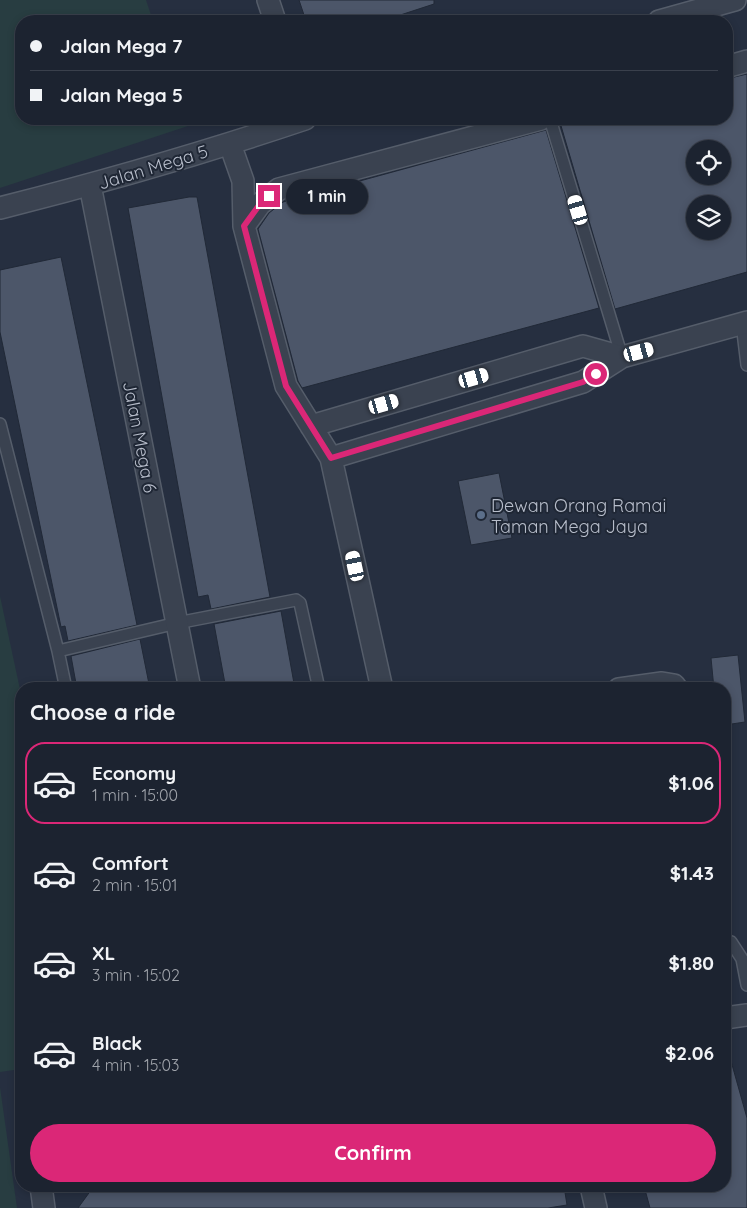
<!DOCTYPE html>
<html lang="en">
<head>
<meta charset="utf-8">
<style>
	:root { --surface:#1c2330; --page:#252b38; --text:#f1f3f6; --muted:#a0a4ab; --line:#3a404c; --accent:#db2777 }
	body { margin:0; font-family:Quicksand,sans-serif; background:var(--page); color:var(--text); height:100vh; display:flex; flex-direction:column; font-size:19px; white-space:nowrap }
	* { box-sizing:border-box; margin:0 }
	p { font-size:16px; color:var(--muted) }
	.icon { flex:none; width:28px; height:28px; fill:none; stroke:currentColor; stroke-width:2; stroke-linecap:round; stroke-linejoin:round }
	.map { position:relative; flex:1; overflow:hidden }
	.side { position:absolute; left:15px; top:682px; width:716px; height:510px; display:flex; flex-direction:column; background:var(--surface); border-radius:20px; box-shadow:0 2px 8px #0003,0 0 0 1px var(--line) }
	.side>* { flex:none }
	.banner { position:absolute; left:15px; top:15px; width:718px; height:110px; border-radius:20px; box-shadow:0 2px 8px #0003,0 0 0 1px var(--line); display:grid; align-content:center; height:110px; padding:0 15px; background:var(--surface) }
	.controls { position:absolute; left:686px; top:140px; display:grid; gap:10px }
	.controls a { display:grid; place-items:center; width:45px; height:45px; border-radius:50%; background:var(--surface); box-shadow:0 2px 8px #0003,0 0 0 1px var(--line); font-size:25px }
	.end { position:absolute; width:22px; height:22px; margin:-11px; border:6px solid #db2777; background:#fff; box-shadow:0 0 0 2px #fff }
	.from { border-radius:50% }
	.bubble { position:absolute; height:35px; border-radius:18px; background:var(--surface); box-shadow:0 2px 8px #0003,0 0 0 1px var(--line); font-size:16px; font-weight:800; line-height:35px; text-align:center }
	.car { position:absolute; width:15px; height:30px; margin:-15px -8px; border-radius:6px; box-shadow:0 0 4px 1px #0007; background:linear-gradient(#fff 24%,#345 0 40%,#fff 0 76%,#345 0 86%,#fff 0) }
	.banner b { display:flex; align-items:center; gap:18px; height:48px; font-size:19px }
	.banner b+b { border-top:1px solid var(--line) }
	.banner i { width:12px; height:12px; background:var(--text) }
	ul { padding:0; list-style:none }
	li { display:flex; align-items:center; gap:15px; height:82px; margin:0 10px 8px; padding:0 5px; border:2px solid transparent; border-radius:20px }
	li div { flex:1 }
	li b { display:block; font-size:19px }
	li em { font-style:normal; font-weight:800 }
	li.on { border-color:var(--accent) }
	li>.icon { width:45px; height:45px; stroke-width:1.5 }
	h2 { padding:0 15px; font-size:22px; line-height:60px }
	.action { display:flex; gap:10px; margin-top:auto; padding:10px 15px }
	.action a { flex:1; height:58px; border-radius:30px; background:var(--accent); color:#fff; font-size:20px; font-weight:800; line-height:58px; text-align:center }
	.map>svg:first-child { display:block }
	.green { fill:#283d41 }
	.building { fill:#4c5669; stroke:#212937; fill-rule:evenodd }
	.lines { fill:none; stroke-linecap:round; stroke-linejoin:round }
	.lane-casing { stroke:#555d6a; stroke-width:14 }
	.street-casing { stroke:#555d6a; stroke-width:24 }
	.lane { stroke:#3a4250; stroke-width:11 }
	.street { stroke:#3a4250; stroke-width:21 }
	.route { stroke:#db2777; stroke-width:6 }
	.service-dot { fill:#5c6f8a; stroke:#1f2735; stroke-width:2 }
	.labels { text-anchor:middle; dominant-baseline:central; stroke-width:4; stroke-linejoin:round; paint-order:stroke }
	.street-label { font-size:18px; fill:#b7bdca; stroke:#1f2735 }
	.poi-label { font-size:18px; fill:#b7bdca; stroke:#1f2735; text-anchor:start }
</style>
</head>
<body>
<div class="map">
<svg width="747" height="1208" viewBox="0 0 747 1208">
	<rect width="100%" height="100%" fill="#262f40"/>
	<path class="green" d="M0,0H146L153,21H21V119H186L188,126L0,188Z
		M0,596L21,694V1069L0,1072Z
		M0,1087L17,1208H0Z"/>
	<path class="building" d="M299,0H434V4L382,21H306Z
		M747,74V272L615,309L559,119H726V79ZM695,149H722V176H695ZM695,204H722V231H695Z
		M546,130L599,308L302,388L298,381L258,229L269,213L283,202Z
		M189,197H197L270,597L211,609L208,595L198,597L128,208Z
		M61,257L137,625L68,641L65,626L61,627L0,332V270Z
		M499,473L512,538L471,545L458,481Z
		M281,611L295,689H226L214,624Z
		M140,639L150,689H77L71,656Z
		M738,655L745,722L725,725V689H714L711,658Z
		M731,1061L747,1118V1208H650L644,1186H725V1062Z
		M94,1186H564L567,1205L548,1208H78Z"/>
	<g class="lines">
		<defs>
			<path id="lane" d="M550,119L622,357
				M742,324L747,365
				M0,424L58,651L66,689
				M58,651L177,623L296,600L300,603L319,689
				M725,941L731,942L742,959L747,985"/>
			<path id="street" d="M268,0L275,21
				M659,21L735,0
				M726,67L747,61
				M230,144L243,181L244,226L286,386L331,458L382,689
				M90,185L190,689
				M0,208C103,182 204,153 305,119
				M244,226L260,204L279,189L541,119
				M311,426L583,346L622,357
				M331,458L583,382L622,357L747,322
				M619,689L662,683L674,685L677,689
				M725,1018L747,1015
				M41,1186L44,1208
				M591,1186L596,1208"/>
		</defs>
		<use href="#lane" class="lane-casing"/>
		<use href="#street" class="street-casing"/>
		<use href="#lane" class="lane"/>
		<use href="#street" class="street"/>
	</g>
	<g class="lines">
		<path class="route" d="M269,196L260,204L244,226L286,386L331,458L583,382L596,374"/>
	</g>
	<circle class="service-dot" cx="481" cy="515" r="5"/>
	<g class="labels">
		<g class="street-label">
			<text transform="translate(153 167) rotate(-17)">Jalan Mega 5</text>
			<text transform="translate(140 437) rotate(79)">Jalan Mega 6</text>
		</g>
		<g class="poi-label">
			<text x="491" y="505">Dewan Orang Ramai<tspan x="491" dy="21">Taman Mega Jaya</tspan></text>
		</g>
	</g>
</svg>
<div class="controls">
<a><svg class="icon" aria-label="locate" viewBox="0 0 24 24"><circle cx="12" cy="12" r="6"/><path d="M12 2v4M12 18v4M2 12h4M18 12h4"/></svg></a>
<a><svg class="icon" aria-label="layers" viewBox="0 0 24 24"><path d="M12 4l9 5-9 5-9-5zM3 14l9 5 9-5"/></svg></a>
</div>
<i class="end from" style="left:596px;top:374px"></i>
<i class="end" style="left:269px;top:196px"></i>
<div class="bubble" style="left:286px;top:179px;width:82px">1 min</div>
<i class="car" style="left:578px;top:210px;rotate:343deg"></i>
<i class="car" style="left:639px;top:352px;rotate:75deg"></i>
<i class="car" style="left:474px;top:378px;rotate:74deg"></i>
<i class="car" style="left:384px;top:404px;rotate:74deg"></i>
<i class="car" style="left:355px;top:566px;rotate:348deg"></i>
<div class="banner">
<b><i class="from"></i>Jalan Mega 7</b>
<b><i></i>Jalan Mega 5</b>
</div>
<section class="side">
<h2>Choose a ride</h2>
<ul>
<li class="on"><svg class="icon" aria-label="car" viewBox="0 0 24 24"><path d="M5 17H2v-5l4-1 3-4h7l3 4 3 1v5h-3M9 17h6M6 11h13"/><circle cx="7" cy="17" r="2"/><circle cx="17" cy="17" r="2"/></svg><div><b>Economy</b><p>1 min · 15:00</p></div><em>$1.06</em></li>
<li><svg class="icon" aria-label="car" viewBox="0 0 24 24"><path d="M5 17H2v-5l4-1 3-4h7l3 4 3 1v5h-3M9 17h6M6 11h13"/><circle cx="7" cy="17" r="2"/><circle cx="17" cy="17" r="2"/></svg><div><b>Comfort</b><p>2 min · 15:01</p></div><em>$1.43</em></li>
<li><svg class="icon" aria-label="car" viewBox="0 0 24 24"><path d="M5 17H2v-5l4-1 3-4h7l3 4 3 1v5h-3M9 17h6M6 11h13"/><circle cx="7" cy="17" r="2"/><circle cx="17" cy="17" r="2"/></svg><div><b>XL</b><p>3 min · 15:02</p></div><em>$1.80</em></li>
<li><svg class="icon" aria-label="car" viewBox="0 0 24 24"><path d="M5 17H2v-5l4-1 3-4h7l3 4 3 1v5h-3M9 17h6M6 11h13"/><circle cx="7" cy="17" r="2"/><circle cx="17" cy="17" r="2"/></svg><div><b>Black</b><p>4 min · 15:03</p></div><em>$2.06</em></li>
</ul>
<div class="action"><a>Confirm</a></div>
</section>
</div>
</body>
</html>
